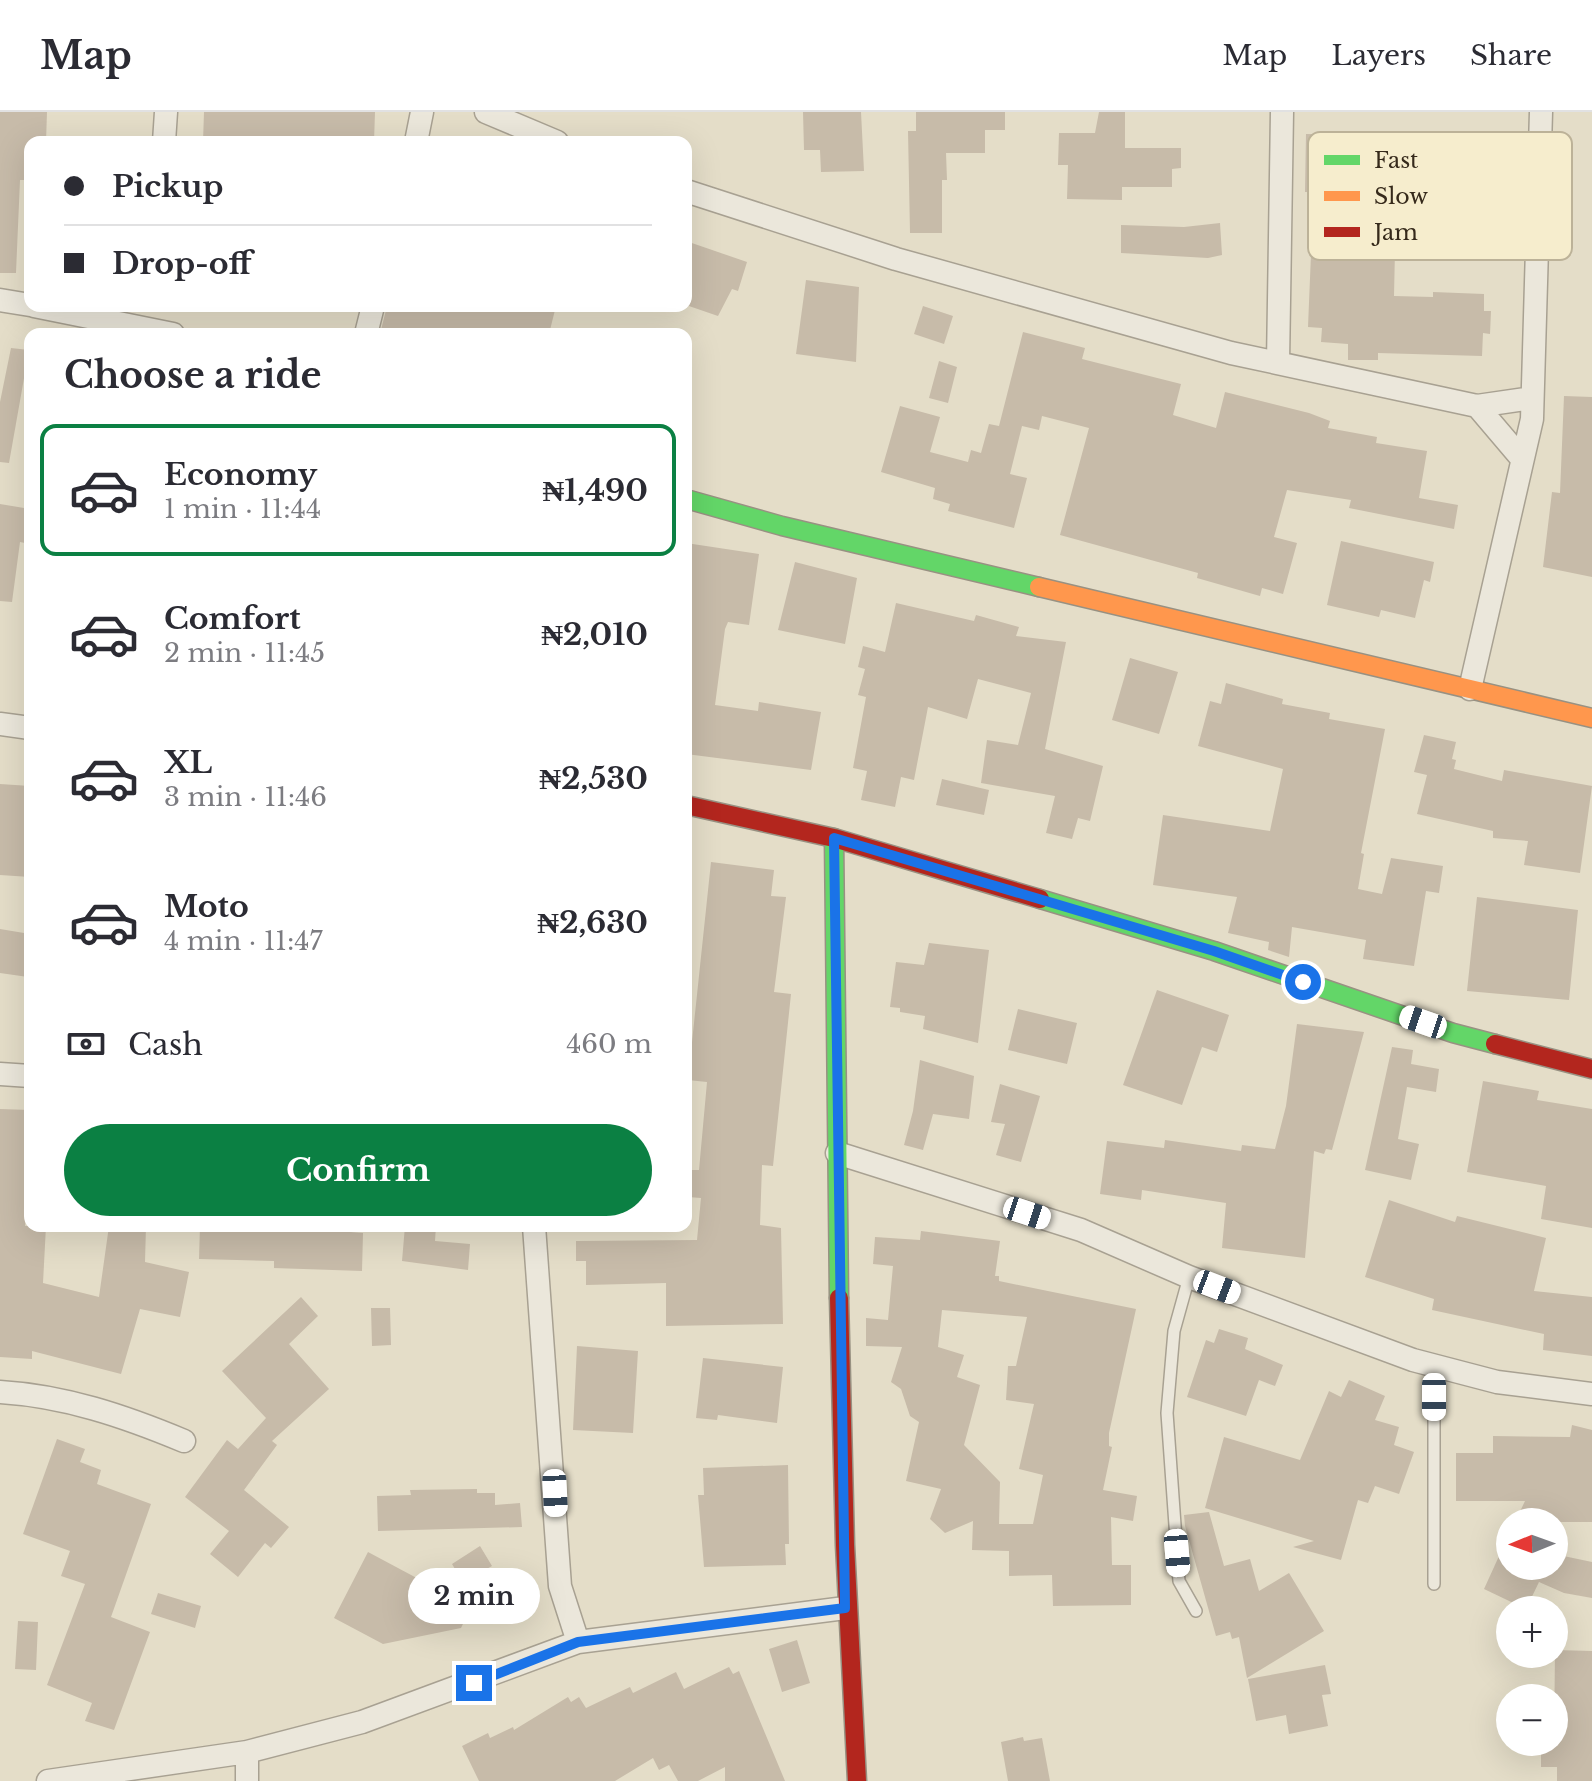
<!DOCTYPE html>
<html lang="en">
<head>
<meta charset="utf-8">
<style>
	:root { --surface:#fff; --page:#f2f2f3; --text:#2b2b33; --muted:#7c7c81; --line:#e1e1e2; --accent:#0b8043 }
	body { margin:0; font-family:"Libre Baskerville",serif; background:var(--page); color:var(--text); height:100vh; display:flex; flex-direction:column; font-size:30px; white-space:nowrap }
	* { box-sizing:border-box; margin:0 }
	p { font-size:26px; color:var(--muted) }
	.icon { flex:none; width:44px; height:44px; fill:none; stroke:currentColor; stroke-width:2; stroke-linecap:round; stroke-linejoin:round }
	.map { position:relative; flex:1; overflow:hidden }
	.sheet { position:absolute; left:24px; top:216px; width:668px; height:904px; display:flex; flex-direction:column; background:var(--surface); border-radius:16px; box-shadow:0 8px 32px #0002 }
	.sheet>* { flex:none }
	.top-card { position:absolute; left:24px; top:24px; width:668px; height:176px; border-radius:16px; box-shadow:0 8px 32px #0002; display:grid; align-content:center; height:176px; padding:0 40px; background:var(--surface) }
	.needle { width:52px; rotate:269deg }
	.controls { position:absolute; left:1496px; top:1396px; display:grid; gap:16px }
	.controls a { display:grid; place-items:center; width:72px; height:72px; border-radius:50%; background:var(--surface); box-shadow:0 8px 32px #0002; font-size:40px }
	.end { position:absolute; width:36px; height:36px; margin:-18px; border:10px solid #1a73e8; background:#fff; box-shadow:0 0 0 4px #fff }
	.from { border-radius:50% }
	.bubble { position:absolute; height:56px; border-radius:28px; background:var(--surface); box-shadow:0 8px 32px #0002; font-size:26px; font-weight:700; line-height:56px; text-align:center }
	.car { position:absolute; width:24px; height:48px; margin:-24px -12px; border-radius:10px; box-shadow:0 0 6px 2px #0007; background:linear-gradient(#fff 24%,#345 0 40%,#fff 0 76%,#345 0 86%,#fff 0) }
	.top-card b { display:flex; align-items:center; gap:28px; height:76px; font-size:30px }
	.top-card b+b { border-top:2px solid var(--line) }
	.top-card i { width:20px; height:20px; background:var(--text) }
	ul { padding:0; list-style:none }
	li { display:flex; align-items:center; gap:24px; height:132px; margin:0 16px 12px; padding:0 24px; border:4px solid transparent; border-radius:16px }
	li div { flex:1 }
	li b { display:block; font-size:30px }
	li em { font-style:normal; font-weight:700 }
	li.on { border-color:var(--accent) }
	li>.icon { width:72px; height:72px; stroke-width:1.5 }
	h2 { padding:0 40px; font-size:36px; line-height:96px }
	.pay { display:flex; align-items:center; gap:20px; height:88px; padding:0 40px; font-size:30px }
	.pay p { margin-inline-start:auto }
	.cta { display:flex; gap:16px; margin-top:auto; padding:16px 40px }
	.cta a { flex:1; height:92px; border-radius:48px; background:var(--accent); color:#fff; font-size:32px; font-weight:700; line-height:92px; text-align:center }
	header { display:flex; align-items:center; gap:48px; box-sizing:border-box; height:112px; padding:0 40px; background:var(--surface); border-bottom:2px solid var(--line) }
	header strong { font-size:38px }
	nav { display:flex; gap:44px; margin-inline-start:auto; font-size:28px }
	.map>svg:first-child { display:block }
	.building { fill:#c7bba9; fill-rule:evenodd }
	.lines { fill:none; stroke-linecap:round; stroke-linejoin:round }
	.lane-casing { stroke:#a8a192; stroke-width:14 }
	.street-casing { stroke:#a8a192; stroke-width:25 }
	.fast-casing { stroke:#989182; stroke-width:21 }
	.slow-casing { stroke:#989182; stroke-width:21 }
	.jam-casing { stroke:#989182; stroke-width:21 }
	.lane { stroke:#ebe7db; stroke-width:11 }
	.street { stroke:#ebe7db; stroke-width:22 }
	.fast { stroke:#63d668; stroke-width:18 }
	.slow { stroke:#ff974d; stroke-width:18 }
	.jam { stroke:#b3261e; stroke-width:18 }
	.route { stroke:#1a73e8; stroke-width:10 }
	.key { fill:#f6edcd; stroke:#bcb298; stroke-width:2 }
	.key-label { font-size:22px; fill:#362a1b }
</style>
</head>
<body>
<header>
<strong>Map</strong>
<nav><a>Map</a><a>Layers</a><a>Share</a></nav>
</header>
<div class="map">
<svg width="1592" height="1669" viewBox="0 0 1592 1669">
	<rect width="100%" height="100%" fill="#e4ddc8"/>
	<path class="building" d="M0,0H47L46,30H30V68H20L16,161H0Z
		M204,0H375L374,30H203Z
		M803,0H861L864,59L821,60L820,38H804Z
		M916,0H1005V18H985V41H946L947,68H942V121H910L908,19H916Z
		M1099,0H1125V36H1181V56L1172,57V75H1122V88L1067,87L1068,53H1058L1059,21H1095Z
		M1306,22L1380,23L1379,82L1305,80Z
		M1364,85L1390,87L1389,96H1475V100L1503,103L1500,138H1395L1394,184L1433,185V180L1484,182V199H1491L1490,222L1483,221L1482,244L1378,241V248H1348V232L1321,230L1322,216L1308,215L1311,142L1360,146Z
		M1220,111L1222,143L1208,146L1121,141V113L1184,115Z
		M686,129L747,150L738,179L732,177L718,204L686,193Z
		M806,168L859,175L856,250L796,242Z
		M387,194H556L549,222H380Z
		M923,194L953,204L944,232L914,222Z
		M1023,220L1085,236L1082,247L1181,272L1173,303L1216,316L1225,280L1309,301L1330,309L1328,316L1377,325L1376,331L1427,339L1419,386L1458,393L1454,417L1349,396L1351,388L1287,378L1274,425L1297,431L1283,482L1262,476L1260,484L1197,466L1198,461L1060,423L1089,316L1042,304L1039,318L1022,314L1010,362L1027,366L1014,416L948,399L950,392L933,387L935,376L881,360L900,294L940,305L930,340L968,350L971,338L981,341L989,312L999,314Z
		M11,236L29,238L9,351L0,350V290Z
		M939,249L957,255L948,291L929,286Z
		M1564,284L1592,285V465L1543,455L1552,380L1560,381Z
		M0,392L30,397V432L20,430L12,490L0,489Z
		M1341,429L1434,450L1430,470L1424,468L1415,506L1381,498L1379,505L1327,493Z
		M686,431L759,442L749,513L728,510L725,517L715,593L758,599L759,590L821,600L811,658L686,642Z
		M795,450L857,466L845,532L778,518Z
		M896,491L974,509L976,503L1019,515L1016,524L1066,530L1045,637L1103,654L1090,709L1078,706L1072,727L1046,721L1055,684L981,671L987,628L1018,633L1031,581L978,567L967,607L928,595L914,668L901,665L895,695L861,688L867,659L853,656L866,585L858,583L865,557L858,555L863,534L885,540Z
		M1130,546L1178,560L1159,622L1112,608Z
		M1226,571L1283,587L1282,592L1330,601L1329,607L1385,617L1361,741L1364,742L1358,777L1382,782L1391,746L1443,754L1439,781L1426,779L1414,854L1363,847L1366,828L1292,815L1289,845L1268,838L1269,830L1228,821L1237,785L1153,773L1163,703L1270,719L1283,657L1198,634L1210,589L1221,592Z
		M1424,623L1456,630L1452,647L1456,648L1454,657L1502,669L1504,658L1592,674L1580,761L1524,753L1528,729L1493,726V719L1417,702L1427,663L1414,660Z
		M942,667L989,678L984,703L936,693Z
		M0,672L30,674V765L0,763Z
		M711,750L774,758L771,784L786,785L774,880L791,882L773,1054L762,1053L760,1113L781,1116L783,1212L666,1214V1171L586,1173V1149H576V1129L697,1128L701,1086L688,1085L689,1058H699L707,970L688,968Z
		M1477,785L1578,798L1569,888L1467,879Z
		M0,817L30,822L28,865L0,861Z
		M929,831L989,838L978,931L923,917L925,904L900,900V896L890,895L896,850L924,853Z
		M1157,878L1229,903L1217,940L1202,935L1182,993L1123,973Z
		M1018,897L1077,911L1067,952L1008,938Z
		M1297,912L1364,920L1332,1038L1326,1037L1324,1042L1314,1039L1305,1146L1222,1136L1226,1091L1142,1078L1141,1088L1100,1082L1107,1029L1164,1036L1165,1028L1241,1039L1242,1033L1275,1037L1286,994Z
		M1392,935L1413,938L1411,952L1439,957L1436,980L1407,975L1398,1027L1419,1032L1411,1068L1365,1058Z
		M920,948L974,964L969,1007L933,1002L923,1038L904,1033L913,999Z
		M1483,969L1539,979L1537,988L1592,997V1116L1541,1107L1546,1074L1467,1060Z
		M1000,972L1040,984L1021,1050L996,1043L1005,1012L991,1010Z
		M0,997L30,998V1072L27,1071L25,1114H46L43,1171L99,1185L109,1114H146L145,1150L189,1160L180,1205L140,1197L121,1262L32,1239V1247L0,1245Z
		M1389,1088L1455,1110L1457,1104L1546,1126L1534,1179L1592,1185V1244L1543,1238L1544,1222L1432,1198L1434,1187L1365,1165Z
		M200,1114H350V1120L363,1121L362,1159L274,1156V1149L199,1147Z
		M405,1114H436L435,1129L470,1132L468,1158L402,1149Z
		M921,1119L1000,1129L995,1164H999V1169L1136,1197L1109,1321V1334L1112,1335L1103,1378L1137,1384L1133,1409L1111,1405L1112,1453H1131V1493L1053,1494L1052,1463L1009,1464V1439L972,1438L973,1409L945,1421L930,1407L941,1377L906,1369L919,1310L910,1304L901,1277L891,1270L902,1235L866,1234V1206L888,1208L893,1154L873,1152L875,1125L920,1128ZM942,1198L1027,1205L1016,1254H1008L1006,1288L1034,1292L1019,1357L1043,1363L1033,1412H999L1000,1370L964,1333L980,1273L957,1265L964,1243L938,1235Z
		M301,1185L318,1204L289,1232L329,1277L272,1329L277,1333L244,1378L289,1415L271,1436L265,1431L238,1465L210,1442L229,1419L185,1385L227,1328L238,1337L266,1306L222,1259Z
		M371,1196H390L391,1233L372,1234Z
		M1219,1217L1248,1226L1245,1237L1283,1253L1275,1274L1259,1268L1246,1304L1187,1285L1206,1228L1214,1231Z
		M577,1234L638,1239L633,1321L573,1318Z
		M703,1246L783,1255L777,1311L718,1303L717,1308L696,1306Z
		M1349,1268L1385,1284L1375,1308L1399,1315L1394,1333L1414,1340L1399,1382L1375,1374L1368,1391L1358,1388L1341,1448L1293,1435L1314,1429L1205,1396L1224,1325L1300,1348L1329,1279L1341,1285Z
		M1572,1313L1592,1318V1410H1515L1525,1389H1456V1341H1493V1324L1570,1325Z
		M57,1327L85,1337L80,1350L101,1358L97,1372L151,1392L111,1505L150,1520L114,1618L85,1609L92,1591L47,1573L85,1472L61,1464L70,1439L23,1422Z
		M788,1353L789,1432H785L786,1453L704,1455L698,1383H704L703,1356Z
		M477,1377V1381H495V1393L520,1391L522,1415L378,1419L377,1384L411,1383L410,1378Z
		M1209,1400L1224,1454L1250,1447L1259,1479L1289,1461L1324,1519L1247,1566L1239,1525L1232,1527L1230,1520L1216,1524L1185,1414L1184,1403Z
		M1510,1420V1454H1554V1442L1592,1450V1486L1564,1481L1539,1470L1526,1497L1484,1477Z
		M480,1434L492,1454L483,1459L489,1470L470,1482L452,1452Z
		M368,1440L471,1495L461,1516L383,1532L334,1506Z
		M158,1481L201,1494L195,1516L151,1502Z
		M18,1509L38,1510L36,1558L15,1557Z
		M797,1528L810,1571L782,1580L769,1537Z
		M1555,1538L1592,1539V1669H1557V1655H1541V1630H1554Z
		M1325,1553L1331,1582L1322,1583L1328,1614L1289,1622L1286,1603L1256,1609L1248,1567Z
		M729,1555L733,1562L739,1559L785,1669H725V1655L698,1669H678L669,1653L659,1658L653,1646L615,1669H479L462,1634L488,1621L490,1626L513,1615L514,1618L568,1585L571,1590L579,1585L586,1596L630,1575L633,1581L676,1560L684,1577Z
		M1023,1625L1024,1629L1042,1626L1050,1669H1008L1001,1630Z"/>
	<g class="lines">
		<defs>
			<path id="lane" d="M1189,1165L1174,1219L1167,1301L1179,1469L1196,1499
				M1434,1472V1254"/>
			<path id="street" d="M486,0L557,30
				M164,30L166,0
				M416,30L422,0
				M686,79L896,147L1231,241L1477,294L1532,286
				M0,188L30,193
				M34,194L173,222
				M366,222L373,194
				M1278,251L1282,0
				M1477,294L1522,347
				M1470,577L1532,307L1541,0
				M0,612L30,616
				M0,962L30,964
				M837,1041L1081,1118L1189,1165L1413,1248L1497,1270L1592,1282
				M534,1114L560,1474L578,1530
				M0,1280C65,1284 124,1304 184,1329
				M247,1640V1669
				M48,1669L247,1640L362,1610L578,1530L845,1496"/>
			<path id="fast" d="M686,387L782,414L1039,475
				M834,726L839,1186
				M1040,787L1214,839L1453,921L1495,932"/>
			<path id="slow" d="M1039,475L1592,606"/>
			<path id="jam" d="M686,693L834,726L1040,787
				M1495,932L1592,957
				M839,1186L845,1433L857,1669"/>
		</defs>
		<use href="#lane" class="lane-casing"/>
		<use href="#street" class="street-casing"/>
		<use href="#fast" class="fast-casing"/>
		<use href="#slow" class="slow-casing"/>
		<use href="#jam" class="jam-casing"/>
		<use href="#lane" class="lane"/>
		<use href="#street" class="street"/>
		<use href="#fast" class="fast"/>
		<use href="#slow" class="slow"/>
		<use href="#jam" class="jam"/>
	</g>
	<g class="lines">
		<path class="route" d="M474,1571L578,1530L845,1496L834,726L1214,839L1303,870"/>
	</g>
	<rect x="1308" y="20" width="264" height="128" rx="12" class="key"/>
	<rect x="1324" y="43" width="36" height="10" fill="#63d668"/>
	<rect x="1324" y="79" width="36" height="10" fill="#ff974d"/>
	<rect x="1324" y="115" width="36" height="10" fill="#b3261e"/>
	<g class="key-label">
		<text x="1374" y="56">Fast</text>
		<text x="1374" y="92">Slow</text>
		<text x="1374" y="128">Jam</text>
	</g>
</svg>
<div class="controls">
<a><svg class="needle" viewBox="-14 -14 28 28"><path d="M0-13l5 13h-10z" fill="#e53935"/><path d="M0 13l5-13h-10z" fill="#7c7c81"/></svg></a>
<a>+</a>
<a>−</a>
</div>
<i class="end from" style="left:1303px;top:870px"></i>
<i class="end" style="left:474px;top:1571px"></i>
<div class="bubble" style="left:408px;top:1456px;width:132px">2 min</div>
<i class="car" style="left:1423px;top:910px;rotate:289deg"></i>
<i class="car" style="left:1027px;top:1101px;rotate:108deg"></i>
<i class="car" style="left:1217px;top:1175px;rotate:111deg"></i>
<i class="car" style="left:1434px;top:1285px;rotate:180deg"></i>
<i class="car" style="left:555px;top:1381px;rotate:177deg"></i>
<i class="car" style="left:1177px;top:1441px;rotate:175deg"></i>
<div class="top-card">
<b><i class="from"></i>Pickup</b>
<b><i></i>Drop-off</b>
</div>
<section class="sheet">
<h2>Choose a ride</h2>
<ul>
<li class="on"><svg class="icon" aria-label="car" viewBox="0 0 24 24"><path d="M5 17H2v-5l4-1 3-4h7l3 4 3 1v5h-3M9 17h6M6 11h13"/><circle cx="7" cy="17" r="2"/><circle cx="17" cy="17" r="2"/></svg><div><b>Economy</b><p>1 min · 11:44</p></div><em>₦1,490</em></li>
<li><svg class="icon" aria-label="car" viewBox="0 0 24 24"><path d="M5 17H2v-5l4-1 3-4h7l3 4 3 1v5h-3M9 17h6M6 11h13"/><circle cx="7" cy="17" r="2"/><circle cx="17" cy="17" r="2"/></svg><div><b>Comfort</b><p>2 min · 11:45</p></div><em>₦2,010</em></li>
<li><svg class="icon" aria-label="car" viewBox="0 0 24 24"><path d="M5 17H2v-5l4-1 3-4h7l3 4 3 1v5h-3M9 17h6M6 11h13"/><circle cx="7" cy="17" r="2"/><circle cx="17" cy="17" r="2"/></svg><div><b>XL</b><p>3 min · 11:46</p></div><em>₦2,530</em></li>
<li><svg class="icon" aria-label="car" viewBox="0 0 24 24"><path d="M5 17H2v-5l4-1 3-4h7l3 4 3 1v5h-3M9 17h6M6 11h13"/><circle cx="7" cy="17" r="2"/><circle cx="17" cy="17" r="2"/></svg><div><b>Moto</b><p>4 min · 11:47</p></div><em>₦2,630</em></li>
</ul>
<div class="pay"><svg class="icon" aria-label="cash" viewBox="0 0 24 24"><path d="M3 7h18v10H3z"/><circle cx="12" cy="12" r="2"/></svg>Cash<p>460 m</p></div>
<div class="cta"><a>Confirm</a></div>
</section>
</div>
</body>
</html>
